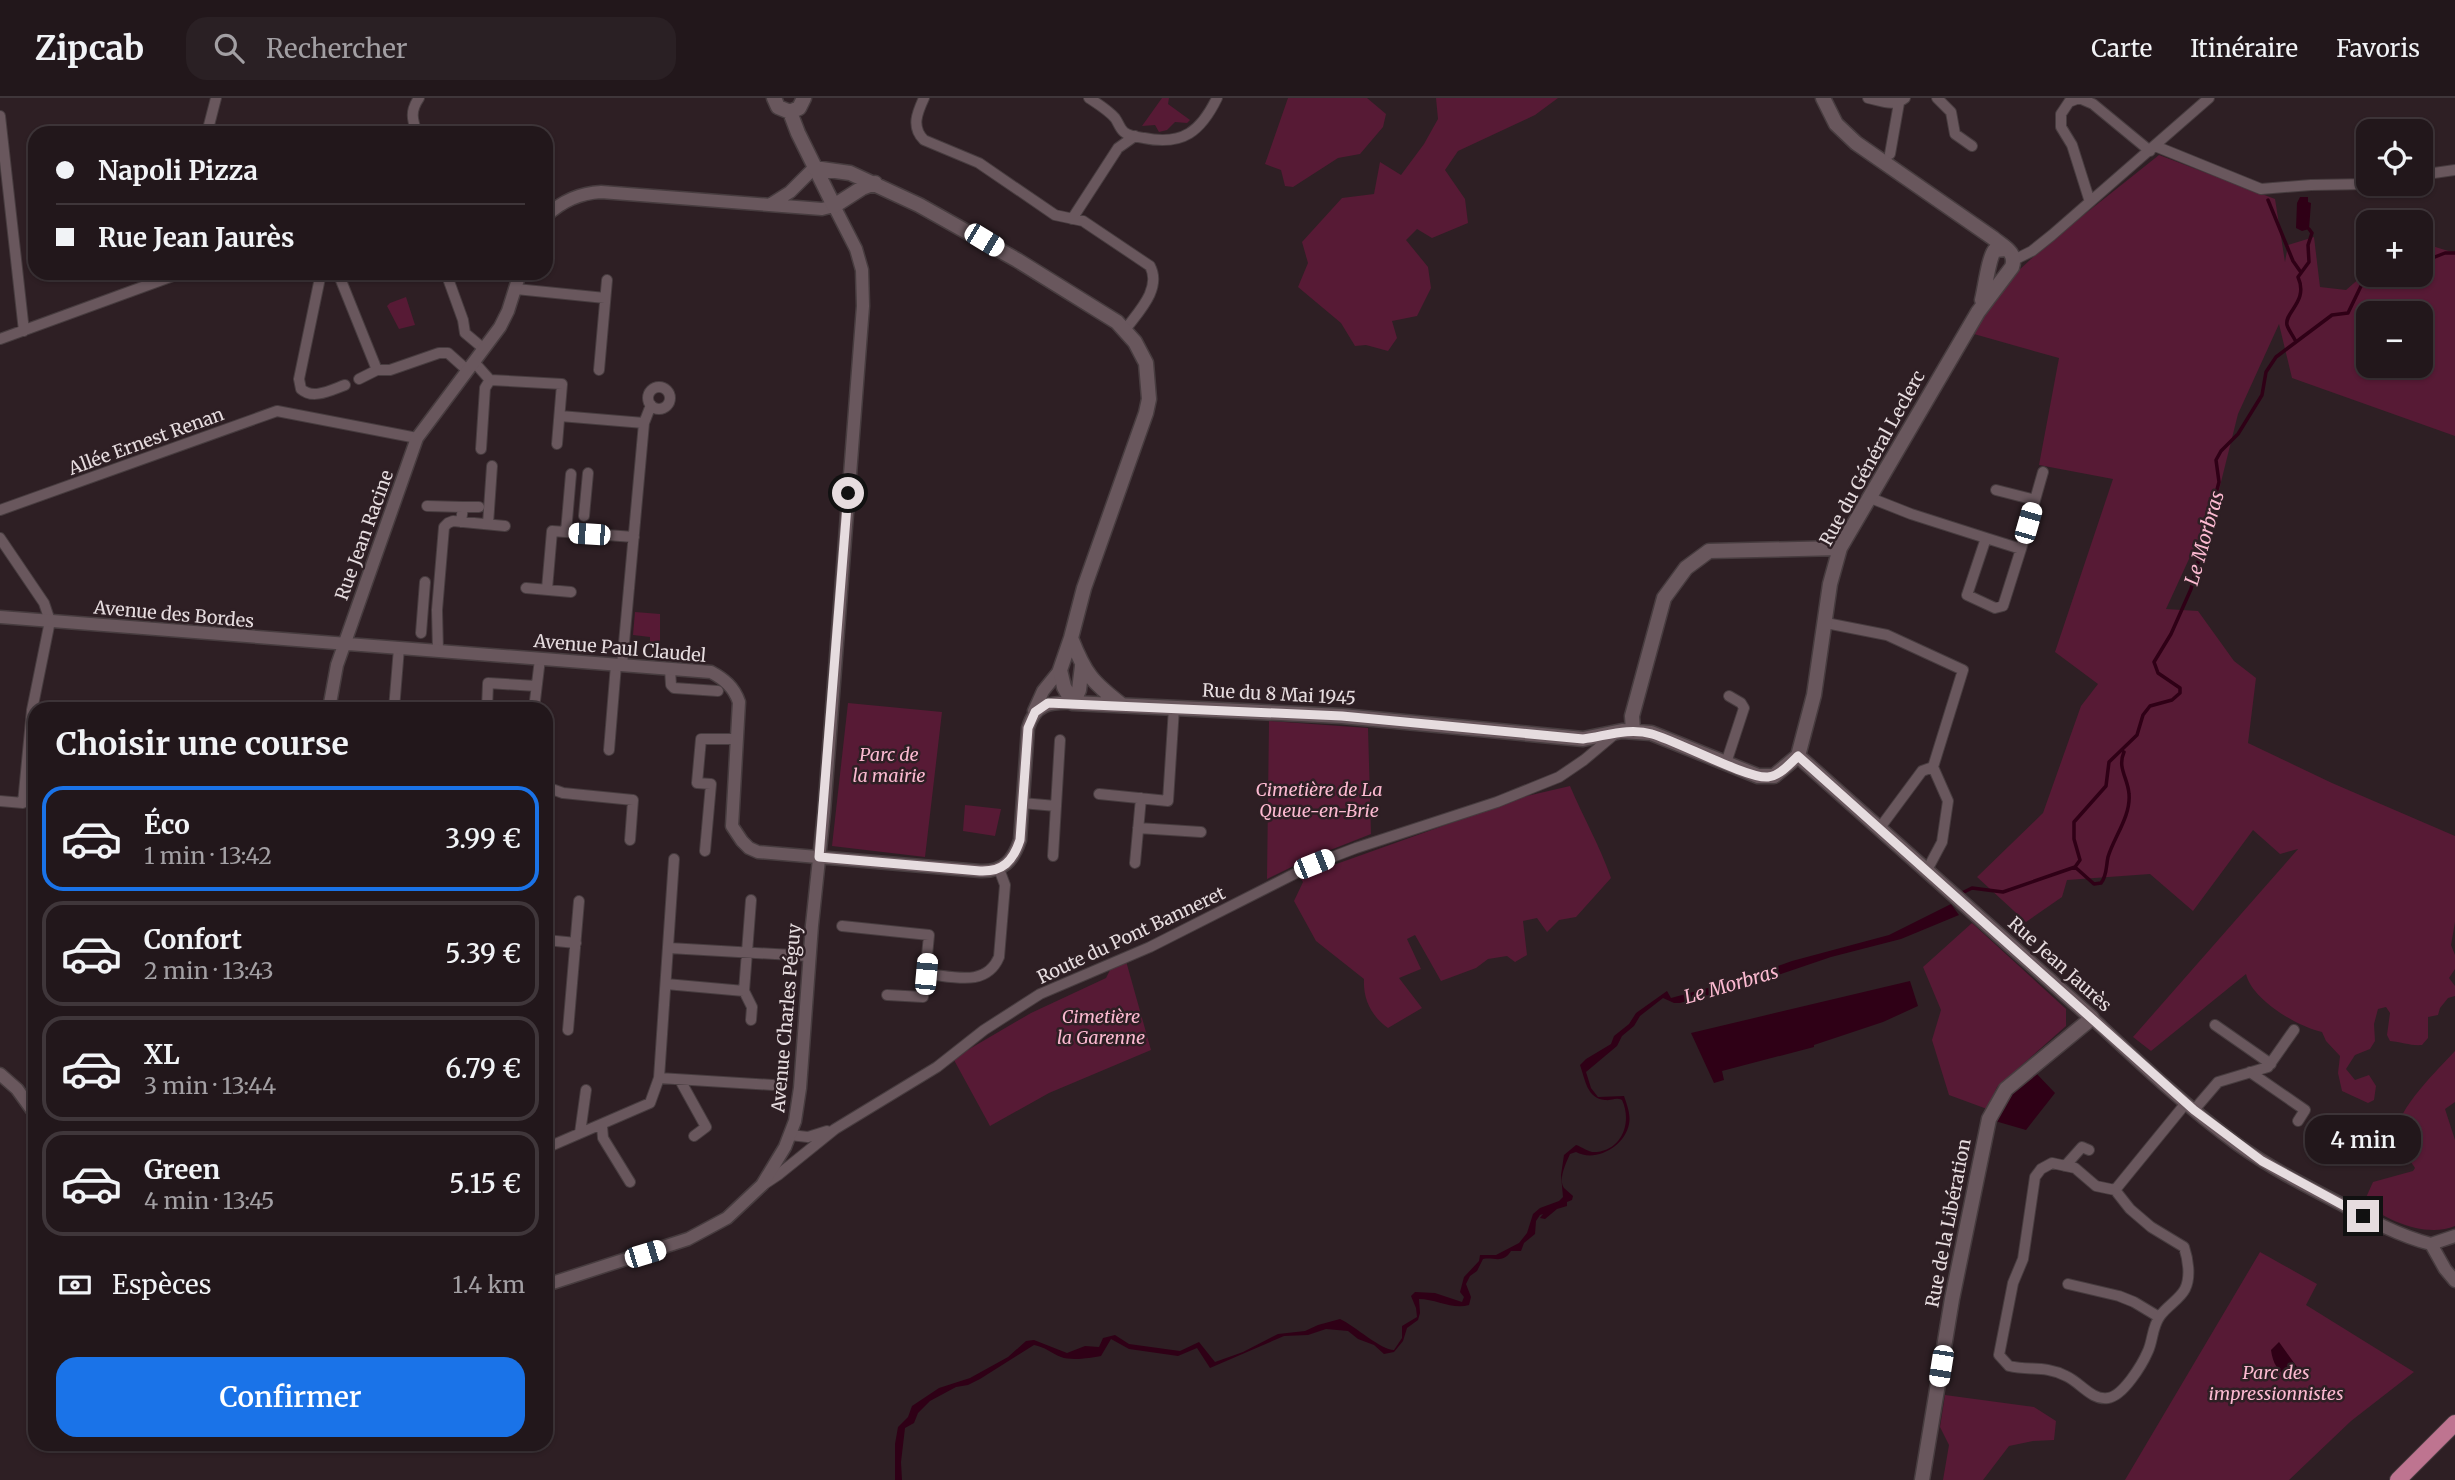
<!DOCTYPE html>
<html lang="fr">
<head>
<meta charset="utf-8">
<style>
	:root { --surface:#22171b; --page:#2a2024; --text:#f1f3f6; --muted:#a29fa3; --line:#3f363a; --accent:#1a73e8 }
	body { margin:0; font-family:Merriweather,serif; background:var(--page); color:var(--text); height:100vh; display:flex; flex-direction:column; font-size:26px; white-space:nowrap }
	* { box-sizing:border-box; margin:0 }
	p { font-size:23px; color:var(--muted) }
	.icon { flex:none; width:38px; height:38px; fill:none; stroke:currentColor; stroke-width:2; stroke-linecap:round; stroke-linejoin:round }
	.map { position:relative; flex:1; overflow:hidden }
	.sheet { position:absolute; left:28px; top:604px; width:525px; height:749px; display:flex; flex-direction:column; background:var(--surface); border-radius:21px; box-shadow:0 2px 5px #0004,0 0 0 2px var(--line) }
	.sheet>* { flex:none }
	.hud { position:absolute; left:28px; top:28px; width:525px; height:154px; border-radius:21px; box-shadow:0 2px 5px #0004,0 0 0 2px var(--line); display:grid; align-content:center; height:154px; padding:0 28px; background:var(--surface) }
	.tools { position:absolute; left:2356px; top:21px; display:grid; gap:14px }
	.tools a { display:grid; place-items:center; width:77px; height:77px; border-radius:14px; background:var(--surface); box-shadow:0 2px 5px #0004,0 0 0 2px var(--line); font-size:35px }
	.end { position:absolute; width:32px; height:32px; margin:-16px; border:9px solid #e6dcdf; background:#111; box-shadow:0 0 0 4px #111 }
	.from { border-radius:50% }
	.bubble { position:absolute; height:49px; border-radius:21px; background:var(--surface); box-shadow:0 2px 5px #0004,0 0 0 2px var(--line); font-size:23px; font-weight:600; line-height:49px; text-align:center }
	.car { position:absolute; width:21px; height:42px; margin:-21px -10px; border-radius:9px; box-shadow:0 0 5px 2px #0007; background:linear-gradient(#fff 24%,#345 0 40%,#fff 0 76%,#345 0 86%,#fff 0) }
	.hud b { display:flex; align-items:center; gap:24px; height:66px; font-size:26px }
	.hud b+b { border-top:2px solid var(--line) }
	.hud i { width:18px; height:18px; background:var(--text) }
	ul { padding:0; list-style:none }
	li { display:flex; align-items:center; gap:21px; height:105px; margin:0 14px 10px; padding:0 14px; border:4px solid var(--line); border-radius:21px }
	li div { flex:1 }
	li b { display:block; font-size:26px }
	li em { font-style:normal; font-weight:600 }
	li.current { border-color:var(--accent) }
	li>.icon { width:63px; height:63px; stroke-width:1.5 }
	h2 { padding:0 28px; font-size:32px; line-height:84px }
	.pay { display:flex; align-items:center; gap:18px; height:77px; padding:0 28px; font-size:26px }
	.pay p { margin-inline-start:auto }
	.button { display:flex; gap:14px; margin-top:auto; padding:14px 28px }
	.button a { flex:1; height:80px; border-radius:21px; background:var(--accent); color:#fff; font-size:28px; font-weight:600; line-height:80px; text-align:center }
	header { display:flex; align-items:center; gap:42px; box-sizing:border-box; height:98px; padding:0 35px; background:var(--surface); border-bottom:2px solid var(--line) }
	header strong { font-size:33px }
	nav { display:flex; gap:38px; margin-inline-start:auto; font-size:24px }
	.search { width:490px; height:63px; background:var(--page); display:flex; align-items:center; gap:18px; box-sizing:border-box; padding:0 24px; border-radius:21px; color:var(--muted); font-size:26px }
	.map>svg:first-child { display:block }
	.green { fill:#571a35; fill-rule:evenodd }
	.water { fill:#2f0016 }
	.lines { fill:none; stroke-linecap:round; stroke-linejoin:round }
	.stream { stroke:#2f0016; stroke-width:3.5 }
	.minor-casing { stroke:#473c3f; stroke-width:12 }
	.tertiary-casing { stroke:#473c3f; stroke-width:15 }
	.secondary-casing { stroke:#473c3f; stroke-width:17 }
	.primary-casing { stroke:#473c3f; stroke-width:18 }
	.minor { stroke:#69575d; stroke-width:10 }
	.tertiary { stroke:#69575d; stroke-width:12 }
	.secondary { stroke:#69575d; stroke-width:14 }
	.primary { stroke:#be7490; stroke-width:16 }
	.route { stroke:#e6dcdf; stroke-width:9 }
	.labels { text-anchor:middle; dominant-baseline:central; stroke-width:5; stroke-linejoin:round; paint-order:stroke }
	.street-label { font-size:18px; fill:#e6dcdf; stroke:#2e1f24 }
	.park-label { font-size:18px; font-style:italic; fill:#fbb9d0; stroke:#2e1f24 }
	.water-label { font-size:19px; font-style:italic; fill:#fbb9d0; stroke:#2e1f24 }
</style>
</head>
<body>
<header>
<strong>Zipcab</strong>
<div class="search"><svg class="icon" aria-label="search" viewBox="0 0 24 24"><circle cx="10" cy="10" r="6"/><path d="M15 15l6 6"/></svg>Rechercher</div>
<nav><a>Carte</a><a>Itinéraire</a><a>Favoris</a></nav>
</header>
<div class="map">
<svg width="2455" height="1382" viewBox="0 0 2455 1382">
	<rect width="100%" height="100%" fill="#2e1f24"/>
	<path class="green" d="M1162,0H1169L1168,6L1190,22L1187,25L1175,24L1167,32L1159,34L1155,27L1142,28Z
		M1288,0H1367L1386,16L1383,29L1360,56L1338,60L1293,89L1285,88L1281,72L1265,66Z
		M1436,0H1558L1535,17L1458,53L1445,72L1465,101L1468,125L1432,140L1417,131L1406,142L1428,169L1431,190L1417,218L1392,223L1397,240L1388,253L1366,247L1355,248L1341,225L1298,189L1308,165L1302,144L1342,100L1374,96L1380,64L1401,77L1424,46L1438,21Z
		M2159,57L2275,101L2285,164L2288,147L2314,139L2320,189L2346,192L2368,173V177H2420V141L2432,148L2455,155V338L2292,280L2279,226L2238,316L2217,400L2166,511L2198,513L2234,563L2256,580L2248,645L2332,685L2455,738V824L2451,847L2455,857V871L2449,880L2455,888V898L2448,900L2440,910L2438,917L2428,919V940L2422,947C2411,948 2402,944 2390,943L2387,937L2390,915L2386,909L2378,911L2374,926L2375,943L2370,951L2355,957L2346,971L2355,982L2369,977L2376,988L2374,1002L2368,1005L2342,993L2338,975L2340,958L2326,943L2322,934C2298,929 2252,902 2246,876L2151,953L2133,939L2298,751L2280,756L2253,732L2193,813L2150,776L2067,782L2062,799L2026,824L1977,779L2043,715L2081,608L2098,586L2055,554L2113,381L2039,367L2059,260L1974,236L2004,186L2046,147ZM2368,215H2420V268H2368Z
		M406,199L415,227L399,231L387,208L390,205Z
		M635,514L660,516V548L650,547V539L633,537Z
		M848,605L942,614L925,759L832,748Z
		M1269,623L1368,630L1371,736L1310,760L1267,781Z
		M1570,688C1583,719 1600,748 1611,780L1576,819L1559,822L1547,834L1537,820L1523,823L1527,857L1515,864L1507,858L1488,861L1476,870L1441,883L1415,837L1407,841L1421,871L1399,880L1422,910L1388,930C1371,918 1363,901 1364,881L1316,843L1294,803L1303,784L1300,779L1527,698Z
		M965,707L1001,711L995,738L963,733Z
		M1972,825L2066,911V928L1997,989L1987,1011L1949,997L1932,942L1941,912L1923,869Z
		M1126,863L1151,952L1049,995L990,1028L954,962L966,953L1031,915L1106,880L1111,870Z
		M2455,953V1004L2445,1011L2455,1042V1128C2427,1140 2386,1123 2364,1104L2373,1084L2413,1073L2415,1070C2410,1061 2400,1054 2397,1043C2390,1016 2438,972 2455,953Z
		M2260,1154L2317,1186L2306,1207L2414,1274L2351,1323L2289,1382H2125Z
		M1945,1297L2034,1309L2056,1323L2054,1342L2033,1343L2009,1348L1983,1382H1943L1949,1347L1940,1329Z"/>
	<path class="water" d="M2300,99H2308V104L2311,105L2309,131L2302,133L2296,130L2297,105Z
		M1951,806L1959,817L1901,841L1831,859L1757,884L1680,905H1674L1663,900L1640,918L1634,928L1622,938L1617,948L1586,974L1591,990L1598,999L1624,998C1627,1007 1631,1017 1629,1026C1625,1048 1596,1065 1576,1054L1570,1056C1566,1065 1558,1081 1564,1090C1567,1093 1570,1095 1573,1098L1572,1102L1567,1104V1108L1557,1111L1545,1121L1540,1120L1543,1116L1540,1117L1536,1123L1535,1136L1524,1145L1521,1153H1511C1503,1166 1495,1159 1483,1161L1477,1173L1470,1178L1466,1186L1471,1199L1469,1207C1453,1212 1436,1201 1419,1201L1420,1215L1418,1222L1407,1230L1403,1243L1394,1254L1384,1256L1374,1247L1358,1241L1348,1233L1326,1231L1308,1237L1284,1238L1210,1270L1197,1250L1178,1258L1129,1251L1111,1241L1101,1258C1091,1260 1071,1263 1061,1259C1051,1255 1045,1249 1034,1247L980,1281L968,1287L956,1289L930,1303L918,1315L914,1325L905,1330L901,1364L902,1382H895V1346L898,1329L908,1319L912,1308L939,1290L970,1280L1008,1259L1026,1243L1034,1242L1067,1255L1085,1248L1099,1249L1103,1240L1115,1237L1129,1246L1180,1253L1199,1244L1215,1264L1243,1254L1278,1236L1305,1233L1318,1227L1340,1221C1355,1228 1381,1252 1394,1252L1402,1240V1228L1417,1219L1416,1210L1411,1198L1415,1194L1435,1195L1462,1204L1464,1199L1460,1194L1464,1179L1479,1163L1480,1157H1496L1519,1145L1527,1135L1533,1116L1540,1110L1559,1103L1563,1099L1561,1077L1564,1057L1576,1047C1583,1049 1588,1055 1597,1054C1623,1051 1632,1023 1622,1002C1614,999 1613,1003 1605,1002C1587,1001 1585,981 1580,967L1586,961L1611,946L1614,938L1629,926L1636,915L1667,893L1671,900L1745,880L1792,863L1889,837Z
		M1910,883L1918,908L1883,924L1814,947V949L1722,973L1724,982L1714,985L1691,935Z
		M2035,974L2055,995L2026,1032L1995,1023L2009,995Z
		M2279,1244L2297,1269L2298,1273L2292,1281C2279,1275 2273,1267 2271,1252Z"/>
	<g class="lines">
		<path class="stream" d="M2268,102L2293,163L2300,173
			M2420,165L2445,155H2455
			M2295,242C2293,238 2288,231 2287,227C2284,214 2309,204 2298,179L2309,164L2308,147L2312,135L2309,131
			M2075,769L2094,786L2101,785C2107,778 2106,768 2108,759C2114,739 2131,718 2129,696C2128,680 2117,670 2124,654
			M1962,795L1972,790L2003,794L2075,769L2080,762L2074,741V724L2106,688L2109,664L2137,637L2143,617L2150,608L2172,602L2180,595V590L2158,575L2154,564L2171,536L2191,491L2219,384L2216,362L2221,353L2238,336L2262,297L2266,274L2276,259L2332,217L2348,215L2361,188L2384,177"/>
		<defs>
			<path id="minor" d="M924,0C917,15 911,29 924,42L979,65L1055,117L1083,123L1150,168C1162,191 1138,214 1125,232
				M1089,0C1098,6 1108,12 1115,20C1118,24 1120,31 1124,34C1128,38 1138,39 1144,40C1183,48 1201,33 1217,0
				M1868,0C1882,3 1894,9 1905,0
				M1937,0L1951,14L1955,36L1972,48
				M0,18L24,233
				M207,35L216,0
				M417,35C412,21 410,13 419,0
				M2155,48L2261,91L2311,87L2368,86
				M1890,56L1899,5
				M2420,77L2455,72
				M2090,104L2072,47L2061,29V16L2069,4L2079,0L2093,6L2150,53
				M1072,121L1118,50L1135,38
				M2014,162L2032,153L2052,137L2209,0
				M321,175L299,281L301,291C313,302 331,292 345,287
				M338,175L377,272
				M446,175L463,222L465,235L484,251
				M516,191L605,200
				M0,241L181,175
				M474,264L490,282L562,286L557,346
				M599,272L607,182
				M359,281L377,272H390L439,255H448L467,272
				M648 300a11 11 0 1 1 22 0a11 11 0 1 1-22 0Z
				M560,318L644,325
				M481,351L485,290L490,282
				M1996,392L2035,402
				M1868,399L1911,416L1986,440L1967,497L1995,510L2003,508L2021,451L1986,440
				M427,408L463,409L461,424
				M463,409H479
				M0,412L277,313L417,340
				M584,418L588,375
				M488,426L492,368
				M566,434L571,376
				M0,440L44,505L50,523L32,612L23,705L0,703
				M2021,451L2043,374
				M526,490L571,494
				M547,491L552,433L634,439
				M1826,525L1887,537L1963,572L1933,669L1948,703L1942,744L1926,774
				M421,535L425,484
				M438,553L437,512L444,429L448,425L453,423L505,428
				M622,567L644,325L651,307
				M670,571L671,587L674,590L718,593
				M394,611L399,550
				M487,611L488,585L536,588
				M534,611L540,561
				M609,652L616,567
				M546,655V682
				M1726,665L1744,610L1741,605L1729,598
				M546,689L563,695L633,702L630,742
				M1099,696L1168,703L1174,610
				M1022,705L1056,708
				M1138,730L1201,734
				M1879,731L1922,673L1933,669
				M705,753L711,686L697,685L701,641H736
				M1053,758L1060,642
				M1135,765L1141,700
				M842,828L929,837L923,899L887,897
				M546,842L576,845
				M669,850L810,858
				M926,876C952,878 986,890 999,859L1005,787L999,771
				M666,886L744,893L751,802
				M744,893L752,909L751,922
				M2215,927L2271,966
				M568,932L579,803
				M2250,974L2305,1012L2298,1023
				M659,980L773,987
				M680,982L706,1029L694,1038
				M2194,1012L2218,984L2268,969L2294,932
				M602,1028L603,1040L630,1084
				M580,1035L586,992
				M790,1037L808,1039L827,1033
				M546,1050L650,1005L659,980L674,761
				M2052,1065L2075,1070L2096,1088L2115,1092L2130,1111L2151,1129L2184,1149C2188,1161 2191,1179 2185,1191C2180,1201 2167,1208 2160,1218C2152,1229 2153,1242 2148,1253C2142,1267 2123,1298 2108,1300C2092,1303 2080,1284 2066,1278C2044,1267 2030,1273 2009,1268L1999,1257L2013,1185L2023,1161L2035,1079L2041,1071Z
				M2065,1068L2082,1049L2089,1052
				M763,1087L778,1077L835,1031L937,969L984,932L1040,896L1150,849L1314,766L1356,750L1497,704L1559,679L1584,662L1615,636
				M2115,1092L2186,1005
				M2068,1186L2119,1198L2134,1204L2159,1219"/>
			<path id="tertiary" d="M771,106L790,94L814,70
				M546,118C562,103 579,95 601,94L822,111L834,108L856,151L862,172L863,208L824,714L812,827L800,990L795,1023L785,1049L762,1087L727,1120L688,1141L546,1187
				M0,519L711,574C724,581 734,589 739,604L732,728L742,743L749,750L758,754L980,773C1003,774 1013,763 1020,742L1028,630C1035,606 1050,604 1073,605
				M329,611L337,567L417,340L500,229L508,213L520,175
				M1034,613L1043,593L1060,572
				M2092,920C2139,964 2185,1008 2237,1046C2269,1069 2304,1087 2339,1105C2368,1121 2399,1138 2431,1146L2445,1171L2455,1183
				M0,976L17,991L35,1016
				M2431,1146L2455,1138"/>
			<path id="secondary" d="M774,0L778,9L790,14L799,10L804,0
				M790,14L798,35L834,108L862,90L875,85
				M814,70L850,75L919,107L1017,162L1117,224L1135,244L1146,265L1149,301L1146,315L1084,490L1071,540L1060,572L1064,589L1073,605
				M1982,202C1985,190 1989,158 1995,152L2006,151
				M1071,540C1085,576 1092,584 1122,607
				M1073,605L1342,618L1583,641L1622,633L1651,635L1758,678H1774L1798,658L1814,597L1830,486L1840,450L1978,214L2012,169C2017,154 2004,149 1993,140L1856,45L1836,26L1823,0
				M1073,605L1079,592L1082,568
				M1633,633L1632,618L1664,500L1686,470L1709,453L1840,450
				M1798,658L2092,920L2006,991L1989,1021L1952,1201L1922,1382"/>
			<path id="primary" d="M2398,1382L2455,1325"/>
		</defs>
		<use href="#minor" class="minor-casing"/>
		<use href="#tertiary" class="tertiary-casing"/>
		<use href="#secondary" class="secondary-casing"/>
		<use href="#primary" class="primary-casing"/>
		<use href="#minor" class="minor"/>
		<use href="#tertiary" class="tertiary"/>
		<use href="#secondary" class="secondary"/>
		<use href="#primary" class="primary"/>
	</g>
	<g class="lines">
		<path class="route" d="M848,395L819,759L980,773C1003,774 1013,763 1020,742L1028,630L1035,614L1048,605L1342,618L1583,641C1606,638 1629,629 1652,636C1677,643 1748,681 1768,679C1779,678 1790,666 1798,658L2194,1012L2262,1063L2363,1118"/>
	</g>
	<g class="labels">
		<g class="street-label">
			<text transform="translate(146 343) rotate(-20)">Allée Ernest Renan</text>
			<text transform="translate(1872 360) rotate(-61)">Rue du Général Leclerc</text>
			<text transform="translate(364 437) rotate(-70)">Rue Jean Racine</text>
			<text transform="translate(174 516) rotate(5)">Avenue des Bordes</text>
			<text transform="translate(620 550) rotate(5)">Avenue Paul Claudel</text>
			<text transform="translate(1279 596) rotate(3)">Rue du 8 Mai 1945</text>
			<text transform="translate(1131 837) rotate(-25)">Route du Pont Banneret</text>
			<text transform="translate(2060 866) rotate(42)">Rue Jean Jaurès</text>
			<text transform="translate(786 920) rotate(-85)">Avenue Charles Péguy</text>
			<text transform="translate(1948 1125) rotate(-79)">Rue de la Libération</text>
		</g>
		<g class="park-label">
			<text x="889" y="656">Parc de<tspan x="889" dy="21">la mairie</tspan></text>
			<text x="1319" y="691">Cimetière de La<tspan x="1319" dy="21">Queue-en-Brie</tspan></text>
			<text x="1101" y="918">Cimetière<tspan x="1101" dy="21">la Garenne</tspan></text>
			<text x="2276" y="1274">Parc des<tspan x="2276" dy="21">impressionnistes</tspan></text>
		</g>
		<g class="water-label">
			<text transform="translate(2204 440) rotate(-74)">Le Morbras</text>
			<text transform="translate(1731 886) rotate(-16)">Le Morbras</text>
		</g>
	</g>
</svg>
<div class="tools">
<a><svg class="icon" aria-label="locate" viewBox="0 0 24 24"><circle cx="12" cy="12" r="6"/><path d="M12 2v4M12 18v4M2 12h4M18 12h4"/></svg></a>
<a>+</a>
<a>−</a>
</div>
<i class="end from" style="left:848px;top:395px"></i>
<i class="end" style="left:2363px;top:1118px"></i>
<div class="bubble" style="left:2305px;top:1017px;width:116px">4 min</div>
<i class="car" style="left:984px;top:142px;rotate:121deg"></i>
<i class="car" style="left:2028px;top:425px;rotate:16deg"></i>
<i class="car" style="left:589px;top:436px;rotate:274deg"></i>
<i class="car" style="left:1314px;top:766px;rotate:68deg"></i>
<i class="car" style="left:926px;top:876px;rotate:5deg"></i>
<i class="car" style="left:645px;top:1156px;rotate:73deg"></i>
<i class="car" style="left:1941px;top:1268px;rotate:189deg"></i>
<div class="hud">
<b><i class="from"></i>Napoli Pizza</b>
<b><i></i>Rue Jean Jaurès</b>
</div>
<section class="sheet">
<h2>Choisir une course</h2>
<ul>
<li class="current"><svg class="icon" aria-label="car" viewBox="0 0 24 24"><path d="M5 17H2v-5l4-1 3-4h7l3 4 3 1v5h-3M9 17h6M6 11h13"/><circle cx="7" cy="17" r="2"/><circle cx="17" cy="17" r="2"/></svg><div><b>Éco</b><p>1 min · 13:42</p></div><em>3.99 €</em></li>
<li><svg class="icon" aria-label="car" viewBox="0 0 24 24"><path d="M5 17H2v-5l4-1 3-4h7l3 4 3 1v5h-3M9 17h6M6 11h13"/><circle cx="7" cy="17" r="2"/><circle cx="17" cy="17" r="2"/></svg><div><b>Confort</b><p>2 min · 13:43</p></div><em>5.39 €</em></li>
<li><svg class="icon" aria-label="car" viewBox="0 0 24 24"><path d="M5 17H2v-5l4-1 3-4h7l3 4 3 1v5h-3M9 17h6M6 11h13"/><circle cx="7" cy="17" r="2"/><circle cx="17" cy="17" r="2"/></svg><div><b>XL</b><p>3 min · 13:44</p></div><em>6.79 €</em></li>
<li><svg class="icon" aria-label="car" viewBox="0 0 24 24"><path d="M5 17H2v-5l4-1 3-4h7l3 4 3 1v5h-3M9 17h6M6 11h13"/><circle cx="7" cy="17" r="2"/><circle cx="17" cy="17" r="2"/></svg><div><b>Green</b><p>4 min · 13:45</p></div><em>5.15 €</em></li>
</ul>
<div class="pay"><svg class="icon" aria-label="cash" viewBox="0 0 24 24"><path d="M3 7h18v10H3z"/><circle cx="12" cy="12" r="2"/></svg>Espèces<p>1.4 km</p></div>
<div class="button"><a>Confirmer</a></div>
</section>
</div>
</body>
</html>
